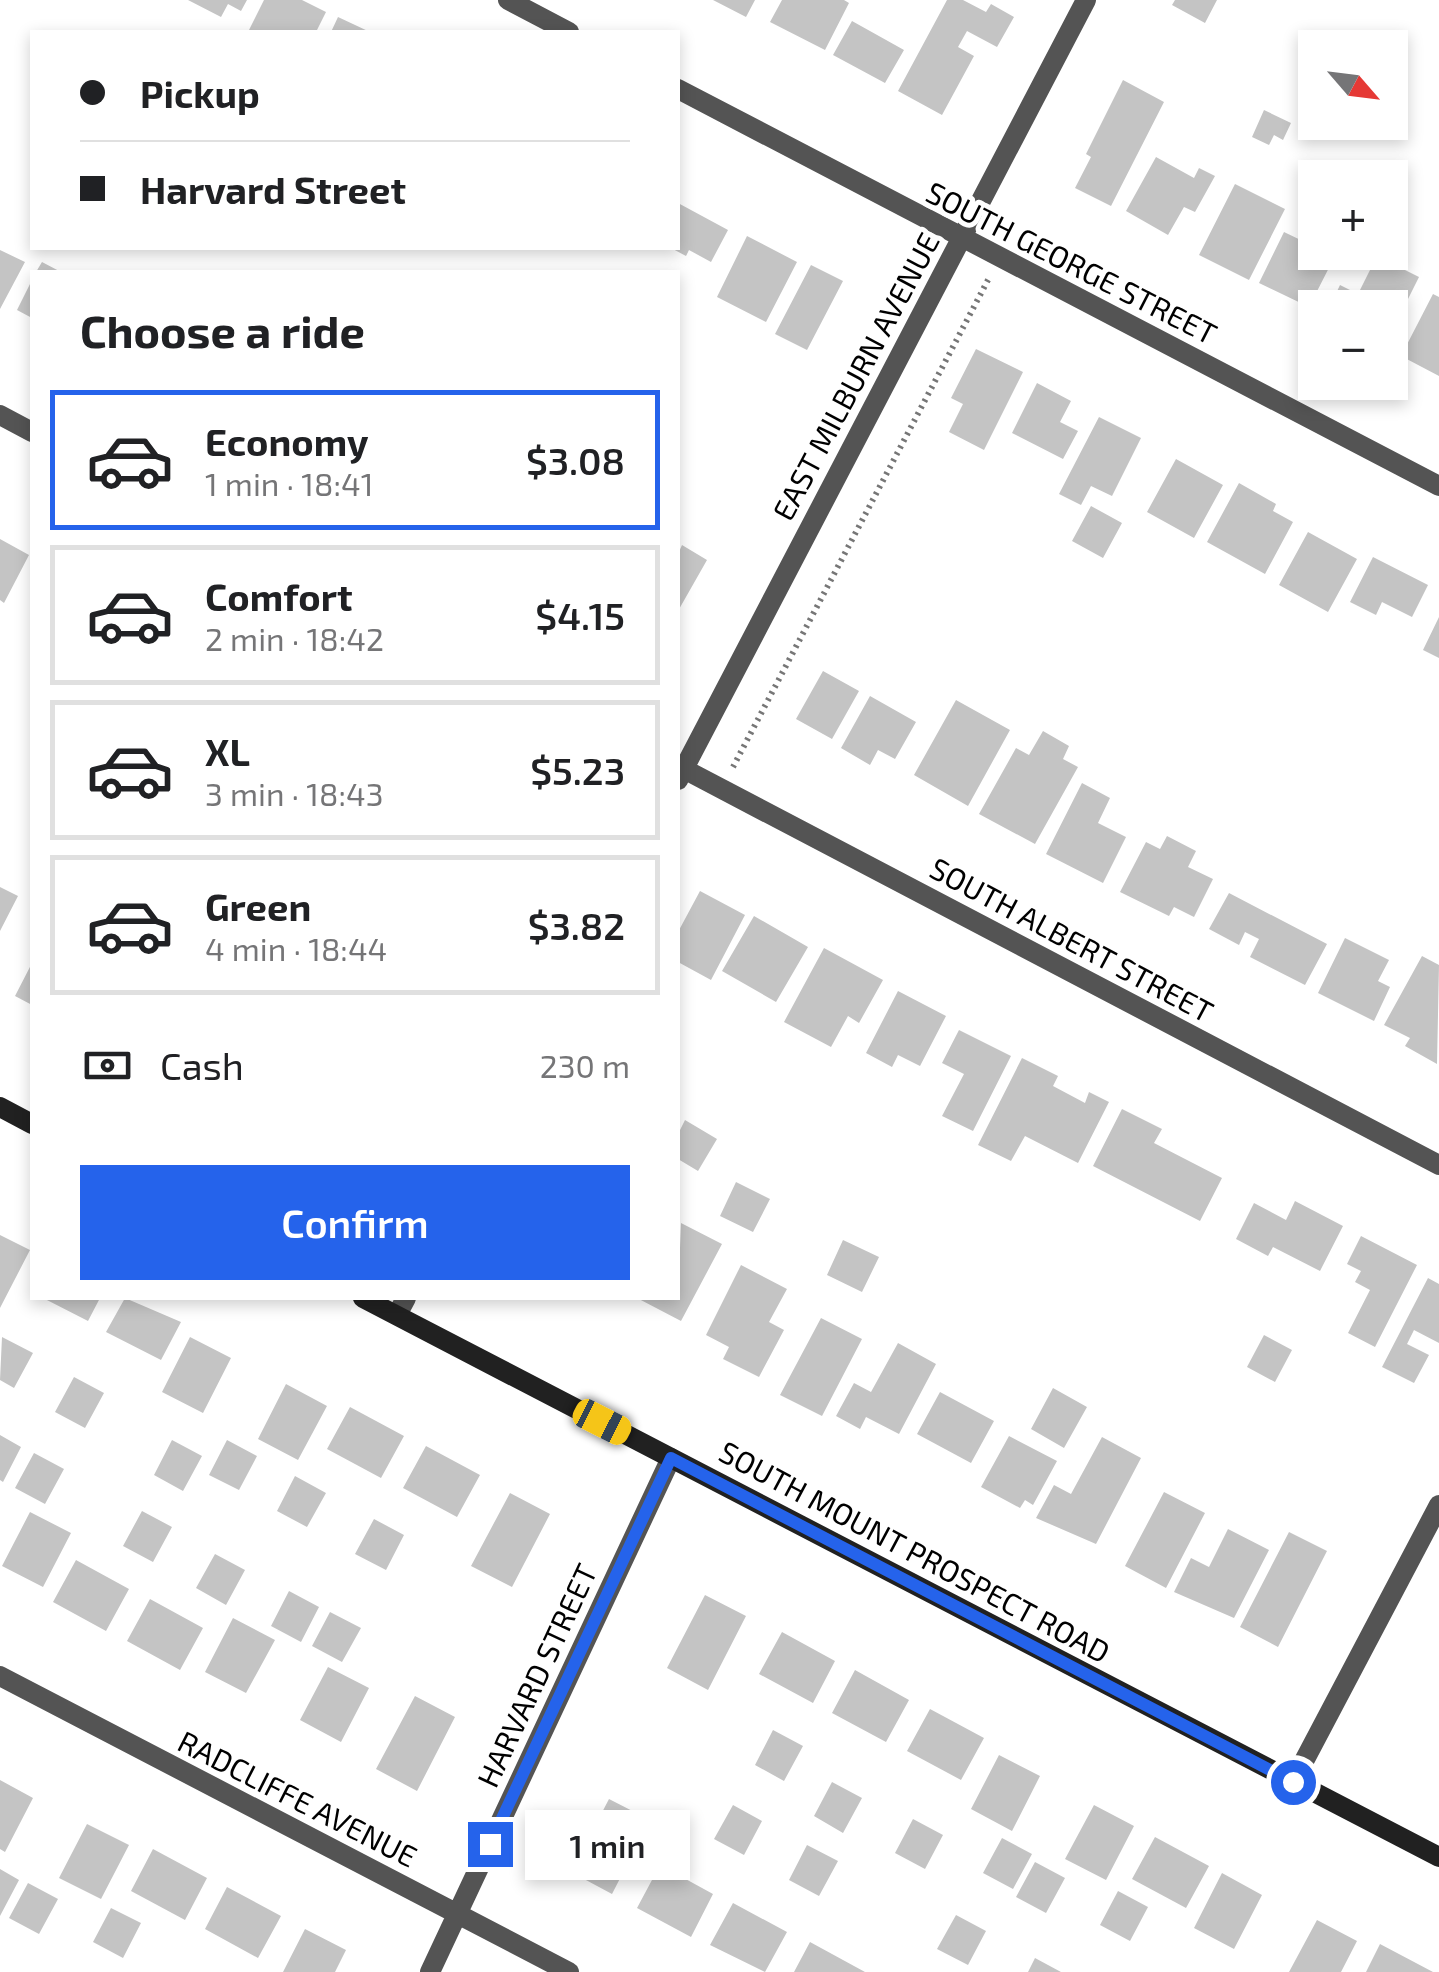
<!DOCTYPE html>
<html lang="en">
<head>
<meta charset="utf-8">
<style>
	:root { --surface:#fff; --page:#f2f2f2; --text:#202124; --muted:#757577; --line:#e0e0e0; --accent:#2563eb }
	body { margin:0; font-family:"Exo 2",sans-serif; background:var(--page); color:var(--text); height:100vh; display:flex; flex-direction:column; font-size:38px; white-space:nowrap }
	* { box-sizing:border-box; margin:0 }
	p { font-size:32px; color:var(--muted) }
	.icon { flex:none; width:55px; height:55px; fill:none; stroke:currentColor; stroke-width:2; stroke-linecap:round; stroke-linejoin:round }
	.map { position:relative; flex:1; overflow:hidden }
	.sheet { position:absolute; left:30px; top:270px; width:650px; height:1030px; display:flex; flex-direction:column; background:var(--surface); border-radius:0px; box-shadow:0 5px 15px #0003 }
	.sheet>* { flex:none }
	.top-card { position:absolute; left:30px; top:30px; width:650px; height:220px; border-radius:0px; box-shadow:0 5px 15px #0003; display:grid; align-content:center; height:220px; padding:0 50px; background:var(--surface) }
	.needle { width:65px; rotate:118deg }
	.buttons { position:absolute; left:1298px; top:30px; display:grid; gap:20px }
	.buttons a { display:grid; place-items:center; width:110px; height:110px; border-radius:0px; background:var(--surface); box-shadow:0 5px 15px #0003; font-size:50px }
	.end { position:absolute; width:45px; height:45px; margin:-22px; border:12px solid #2563eb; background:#fff; box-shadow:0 0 0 5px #fff }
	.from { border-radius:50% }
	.bubble { position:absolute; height:70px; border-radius:0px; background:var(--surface); box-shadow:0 5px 15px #0003; font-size:32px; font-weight:600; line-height:70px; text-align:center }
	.car { position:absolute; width:30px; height:60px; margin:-30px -15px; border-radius:12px; box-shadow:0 0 8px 2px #0007; background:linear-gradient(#f5c518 24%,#345 0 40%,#f5c518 0 76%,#345 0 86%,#f5c518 0) }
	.top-card b { display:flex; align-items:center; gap:35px; height:95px; font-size:38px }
	.top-card b+b { border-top:2px solid var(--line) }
	.top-card i { width:25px; height:25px; background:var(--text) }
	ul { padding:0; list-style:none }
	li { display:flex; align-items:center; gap:30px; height:140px; margin:0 20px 15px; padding:0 30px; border:5px solid var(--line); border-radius:0px }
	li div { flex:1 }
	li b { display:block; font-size:38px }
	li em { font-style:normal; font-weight:600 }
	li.active { border-color:var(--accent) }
	li>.icon { width:90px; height:90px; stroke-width:1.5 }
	h2 { padding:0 50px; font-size:45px; line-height:120px }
	.pay { display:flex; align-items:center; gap:25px; height:110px; padding:0 50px; font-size:38px }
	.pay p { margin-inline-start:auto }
	.button { display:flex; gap:20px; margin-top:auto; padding:20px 50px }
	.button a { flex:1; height:115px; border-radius:0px; background:var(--accent); color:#fff; font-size:40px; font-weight:600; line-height:115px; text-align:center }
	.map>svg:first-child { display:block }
	.building { fill:#c4c4c4 }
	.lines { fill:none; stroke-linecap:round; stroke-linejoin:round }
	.path { stroke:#767676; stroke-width:6; stroke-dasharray:2.5 5; stroke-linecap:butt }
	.street { stroke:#545454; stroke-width:20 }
	.secondary { stroke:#212121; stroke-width:20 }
	.route { stroke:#2563eb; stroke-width:12 }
	.labels { text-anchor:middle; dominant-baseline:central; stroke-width:10; stroke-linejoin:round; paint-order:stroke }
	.street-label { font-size:30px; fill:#000; stroke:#fff }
</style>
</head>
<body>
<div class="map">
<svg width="1439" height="1972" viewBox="0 0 1439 1972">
	<rect width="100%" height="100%" fill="#fff"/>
	<path class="building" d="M188,0H247L241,11L228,4L221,17Z
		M264,0H302L326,12L316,32H248Z
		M713,0H755L746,17Z
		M782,0H844L849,3L825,50L770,22Z
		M947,0H963L986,12L991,4L1014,17L997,47L967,31L958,47L974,56L942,115L898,91Z
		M1175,0H1217L1205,23L1172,5Z
		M338,17L370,32H331Z
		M852,21L904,50L885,83L833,55Z
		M1123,80L1164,102L1111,206L1075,188L1091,157L1086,154Z
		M1264,110L1291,123L1283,140L1274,135L1269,145L1252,137Z
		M1156,157L1194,178L1199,168L1215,176L1195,212L1184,207L1168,235L1126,211Z
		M1235,184L1285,209L1249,280L1199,255Z
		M678,203L728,230L711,262L689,250L686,256L671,248H678Z
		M1284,232L1311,245L1315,236V252H1337L1309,307L1259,283Z
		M747,236L797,262L766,322L717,297Z
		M0,250L25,262L0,309Z
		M1377,256L1419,277L1390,335V308H1329L1340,285L1358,294Z
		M42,262L61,272H36Z
		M811,265L843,281L807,350L775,334Z
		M32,280V318L17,310Z
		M1433,294L1439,297V376L1401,356Z
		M976,349L1023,372L984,450L949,432L963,404L951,398Z
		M1037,383L1071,401L1060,422L1078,431L1063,459L1012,433Z
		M1099,417L1141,438L1112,496L1091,486L1081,505L1059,494Z
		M1176,459L1223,485L1194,538L1147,512Z
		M1239,483L1276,504L1273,511L1293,522L1265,574L1207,542Z
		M1091,506L1122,523L1103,558L1072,541Z
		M1308,532L1357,559L1328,612L1279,585Z
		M0,539L29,555L4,603L0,600Z
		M682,545L707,560L678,611V554Z
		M1373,557L1428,585L1412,617L1382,602L1376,615L1350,602Z
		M1439,617V658L1423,650Z
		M823,671L859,691L832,739L796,719Z
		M870,696L916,722L895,759L878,750L870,765L841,748Z
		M956,700L1010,730L968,806L914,775Z
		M1043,731L1069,746L1063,759L1078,767L1035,844L979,814L1016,748L1029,755Z
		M1082,783L1110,798L1098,823L1126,837L1103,883L1046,854Z
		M1167,836L1196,851L1188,867L1213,879L1194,917L1174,907L1169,916L1120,892L1146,842L1160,849Z
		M0,887L18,896L0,931Z
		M700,891L745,915L711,980L678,962V932Z
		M1229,893L1327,944L1305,985L1250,957L1259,939L1245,932L1239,945L1209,929Z
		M754,916L808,947L776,1002L722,971Z
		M1345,938L1389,960L1378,981L1390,987L1374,1021L1318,993Z
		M824,948L883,980L859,1023L848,1016L831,1047L784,1022Z
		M1422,956L1439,965L1437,1064L1405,1046L1410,1038L1384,1025Z
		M32,963V1005L15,996Z
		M898,991L946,1016L920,1066L898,1055L892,1067L866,1053Z
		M959,1030L1011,1056L973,1131L942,1116L964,1074L942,1063Z
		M1022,1058L1058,1076L1053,1086L1085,1103L1089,1092L1109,1102L1078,1163L1025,1136L1011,1161L978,1145Z
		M1122,1109L1162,1129L1154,1143L1222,1178L1200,1221L1093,1166Z
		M685,1120L717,1139L698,1171L678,1159V1134Z
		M736,1182L770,1199L753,1232L720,1216Z
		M1295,1201L1343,1226L1320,1271L1273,1247L1268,1256L1236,1239L1254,1203L1286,1220Z
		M681,1223L722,1244L681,1321L637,1298H678Z
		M0,1235L30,1250L0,1308Z
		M1361,1236L1417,1265L1375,1347L1348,1333L1370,1290L1355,1282L1361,1271L1347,1264Z
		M843,1240L879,1257L862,1292L827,1275Z
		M741,1265L787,1289L769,1322L784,1330L759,1377L723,1359L729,1347L706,1335Z
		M1428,1278L1439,1284V1343L1414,1330L1407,1344L1429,1355L1414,1383L1382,1367Z
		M43,1298H100L88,1321Z
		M125,1298L181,1322L161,1360L106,1332Z
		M821,1318L862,1339L822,1416L780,1395Z
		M1264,1335L1292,1350L1275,1382L1247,1367Z
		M2,1337L33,1353L14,1388L0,1380Z
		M190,1337L231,1358L203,1413L162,1392Z
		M898,1343L936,1364L899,1434L866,1417L860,1429L836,1416L854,1383L871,1392Z
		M74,1377L104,1393L85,1428L55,1412Z
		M286,1384L327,1406L298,1460L258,1439Z
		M1053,1388L1087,1407L1064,1448L1031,1429Z
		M940,1392L994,1421L971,1463L917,1434Z
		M350,1407L404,1436L381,1478L327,1449Z
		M0,1435L21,1447L3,1482L0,1480Z
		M1009,1436L1057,1461L1033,1505L1025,1500L1020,1508L981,1487Z
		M1102,1437L1141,1458L1096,1544L1036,1518L1054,1485L1071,1494Z
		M172,1440L202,1456L183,1491L154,1475Z
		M227,1440L257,1456L239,1490L209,1475Z
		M426,1446L480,1475L457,1517L403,1488Z
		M34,1453L64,1469L45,1504L15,1488Z
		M295,1476L326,1493L307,1527L277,1511Z
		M1164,1492L1205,1513L1166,1588L1125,1566Z
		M510,1493L550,1514L512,1587L471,1566Z
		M142,1511L172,1527L153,1562L123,1546Z
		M30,1512L71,1533L43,1587L2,1566Z
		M374,1519L404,1535L386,1570L355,1554Z
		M1228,1529L1269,1550L1234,1618L1174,1592L1191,1558L1209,1567Z
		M1289,1532L1327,1551L1278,1647L1240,1627Z
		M215,1554L245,1570L226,1605L196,1588Z
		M76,1560L129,1589L106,1631L53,1602Z
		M289,1591L319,1607L301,1642L271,1626Z
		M705,1595L746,1616L708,1690L667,1668Z
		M150,1599L203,1628L180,1670L127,1641Z
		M330,1612L361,1628L342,1662L312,1646Z
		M233,1618L275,1640L246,1693L205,1672Z
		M782,1632L835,1661L813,1703L759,1674Z
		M328,1667L369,1688L341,1742L300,1720Z
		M855,1670L909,1700L886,1742L832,1713Z
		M415,1696L455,1717L417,1791L376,1769Z
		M930,1709L984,1738L961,1780L907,1751Z
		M773,1730L803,1746L784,1781L755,1765Z
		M999,1755L1040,1776L1012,1831L971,1809Z
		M0,1780L33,1798L5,1852L0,1849Z
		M832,1782L862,1798L843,1833L814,1816Z
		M609,1799L650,1820L612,1894L571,1872Z
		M733,1805L762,1821L744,1855L714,1839Z
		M1094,1805L1134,1826L1106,1880L1065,1859Z
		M913,1819L943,1835L925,1869L895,1853Z
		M87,1824L129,1845L101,1899L59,1878Z
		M1155,1837L1209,1866L1186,1908L1132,1879Z
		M1002,1838L1032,1854L1013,1889L983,1873Z
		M807,1845L838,1861L819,1896L789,1880Z
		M153,1849L207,1878L185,1920L131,1891Z
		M1035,1862L1065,1878L1046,1913L1016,1897Z
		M660,1865L713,1894L691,1937L637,1908Z
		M0,1869L19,1880L0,1916Z
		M1222,1873L1262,1895L1234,1949L1194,1928Z
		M28,1883L58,1899L39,1934L9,1918Z
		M227,1887L281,1916L258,1958L205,1929Z
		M1118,1891L1148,1907L1130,1941L1100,1925Z
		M733,1903L787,1932L765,1972L710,1945Z
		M111,1908L141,1923L123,1958L93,1942Z
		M956,1915L986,1931L968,1965L937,1949Z
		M1317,1920L1357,1941L1341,1972H1289Z
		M305,1929L346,1950L335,1972H283Z
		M810,1942L865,1972H794Z
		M1380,1944L1433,1972H1366Z
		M1035,1958L1061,1972H1028Z"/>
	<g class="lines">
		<path class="path" d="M733,767L989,278"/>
		<path class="street" d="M508,0L569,32
			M678,89L1439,486
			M0,415L32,432
			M678,766L1439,1165
			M678,780L1086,0
			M397,1315L406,1298
			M0,1676L569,1972
			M1293,1782L1439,1505
			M430,1972L671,1458"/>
		<path class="secondary" d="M0,1107L32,1124
			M363,1298L1439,1857"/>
	</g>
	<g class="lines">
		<path class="route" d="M490,1844L671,1458L1293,1782"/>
	</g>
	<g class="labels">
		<g class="street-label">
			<text transform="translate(1072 262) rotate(27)">SOUTH GEORGE STREET</text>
			<text transform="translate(855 376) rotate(-62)">EAST MILBURN AVENUE</text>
			<text transform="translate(1072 939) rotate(28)">SOUTH ALBERT STREET</text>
			<text transform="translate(915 1551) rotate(28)">SOUTH MOUNT PROSPECT ROAD</text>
			<text transform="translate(536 1675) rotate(-65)">HARVARD STREET</text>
			<text transform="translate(298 1798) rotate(27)">RADCLIFFE AVENUE</text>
		</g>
	</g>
</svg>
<div class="buttons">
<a><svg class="needle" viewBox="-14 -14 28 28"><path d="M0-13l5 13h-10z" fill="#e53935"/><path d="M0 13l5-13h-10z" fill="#757577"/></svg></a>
<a>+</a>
<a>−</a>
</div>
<i class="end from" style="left:1293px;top:1782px"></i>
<i class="end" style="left:490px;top:1844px"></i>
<div class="bubble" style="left:525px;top:1810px;width:165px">1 min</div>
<i class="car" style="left:602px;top:1422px;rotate:117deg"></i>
<div class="top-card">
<b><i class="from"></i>Pickup</b>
<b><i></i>Harvard Street</b>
</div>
<section class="sheet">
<h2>Choose a ride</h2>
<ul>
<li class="active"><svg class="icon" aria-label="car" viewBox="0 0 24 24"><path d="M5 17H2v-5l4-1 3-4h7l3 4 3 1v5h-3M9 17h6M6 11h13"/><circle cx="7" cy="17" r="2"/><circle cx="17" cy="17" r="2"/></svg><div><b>Economy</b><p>1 min · 18:41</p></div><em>$3.08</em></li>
<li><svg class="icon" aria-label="car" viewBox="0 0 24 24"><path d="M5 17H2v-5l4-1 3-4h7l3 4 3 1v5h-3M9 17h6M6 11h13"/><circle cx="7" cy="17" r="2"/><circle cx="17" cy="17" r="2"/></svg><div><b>Comfort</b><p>2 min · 18:42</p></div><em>$4.15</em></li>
<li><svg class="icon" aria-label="car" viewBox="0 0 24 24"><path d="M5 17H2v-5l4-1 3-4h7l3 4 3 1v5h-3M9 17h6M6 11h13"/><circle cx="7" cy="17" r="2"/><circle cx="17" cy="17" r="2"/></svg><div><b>XL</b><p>3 min · 18:43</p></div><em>$5.23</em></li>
<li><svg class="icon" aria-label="car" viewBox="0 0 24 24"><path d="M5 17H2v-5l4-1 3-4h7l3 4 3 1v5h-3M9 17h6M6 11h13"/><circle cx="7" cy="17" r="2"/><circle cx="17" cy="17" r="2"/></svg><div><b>Green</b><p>4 min · 18:44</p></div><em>$3.82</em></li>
</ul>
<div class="pay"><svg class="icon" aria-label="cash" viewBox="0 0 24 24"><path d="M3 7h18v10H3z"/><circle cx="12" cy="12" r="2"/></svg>Cash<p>230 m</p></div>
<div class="button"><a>Confirm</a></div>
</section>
</div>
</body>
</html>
